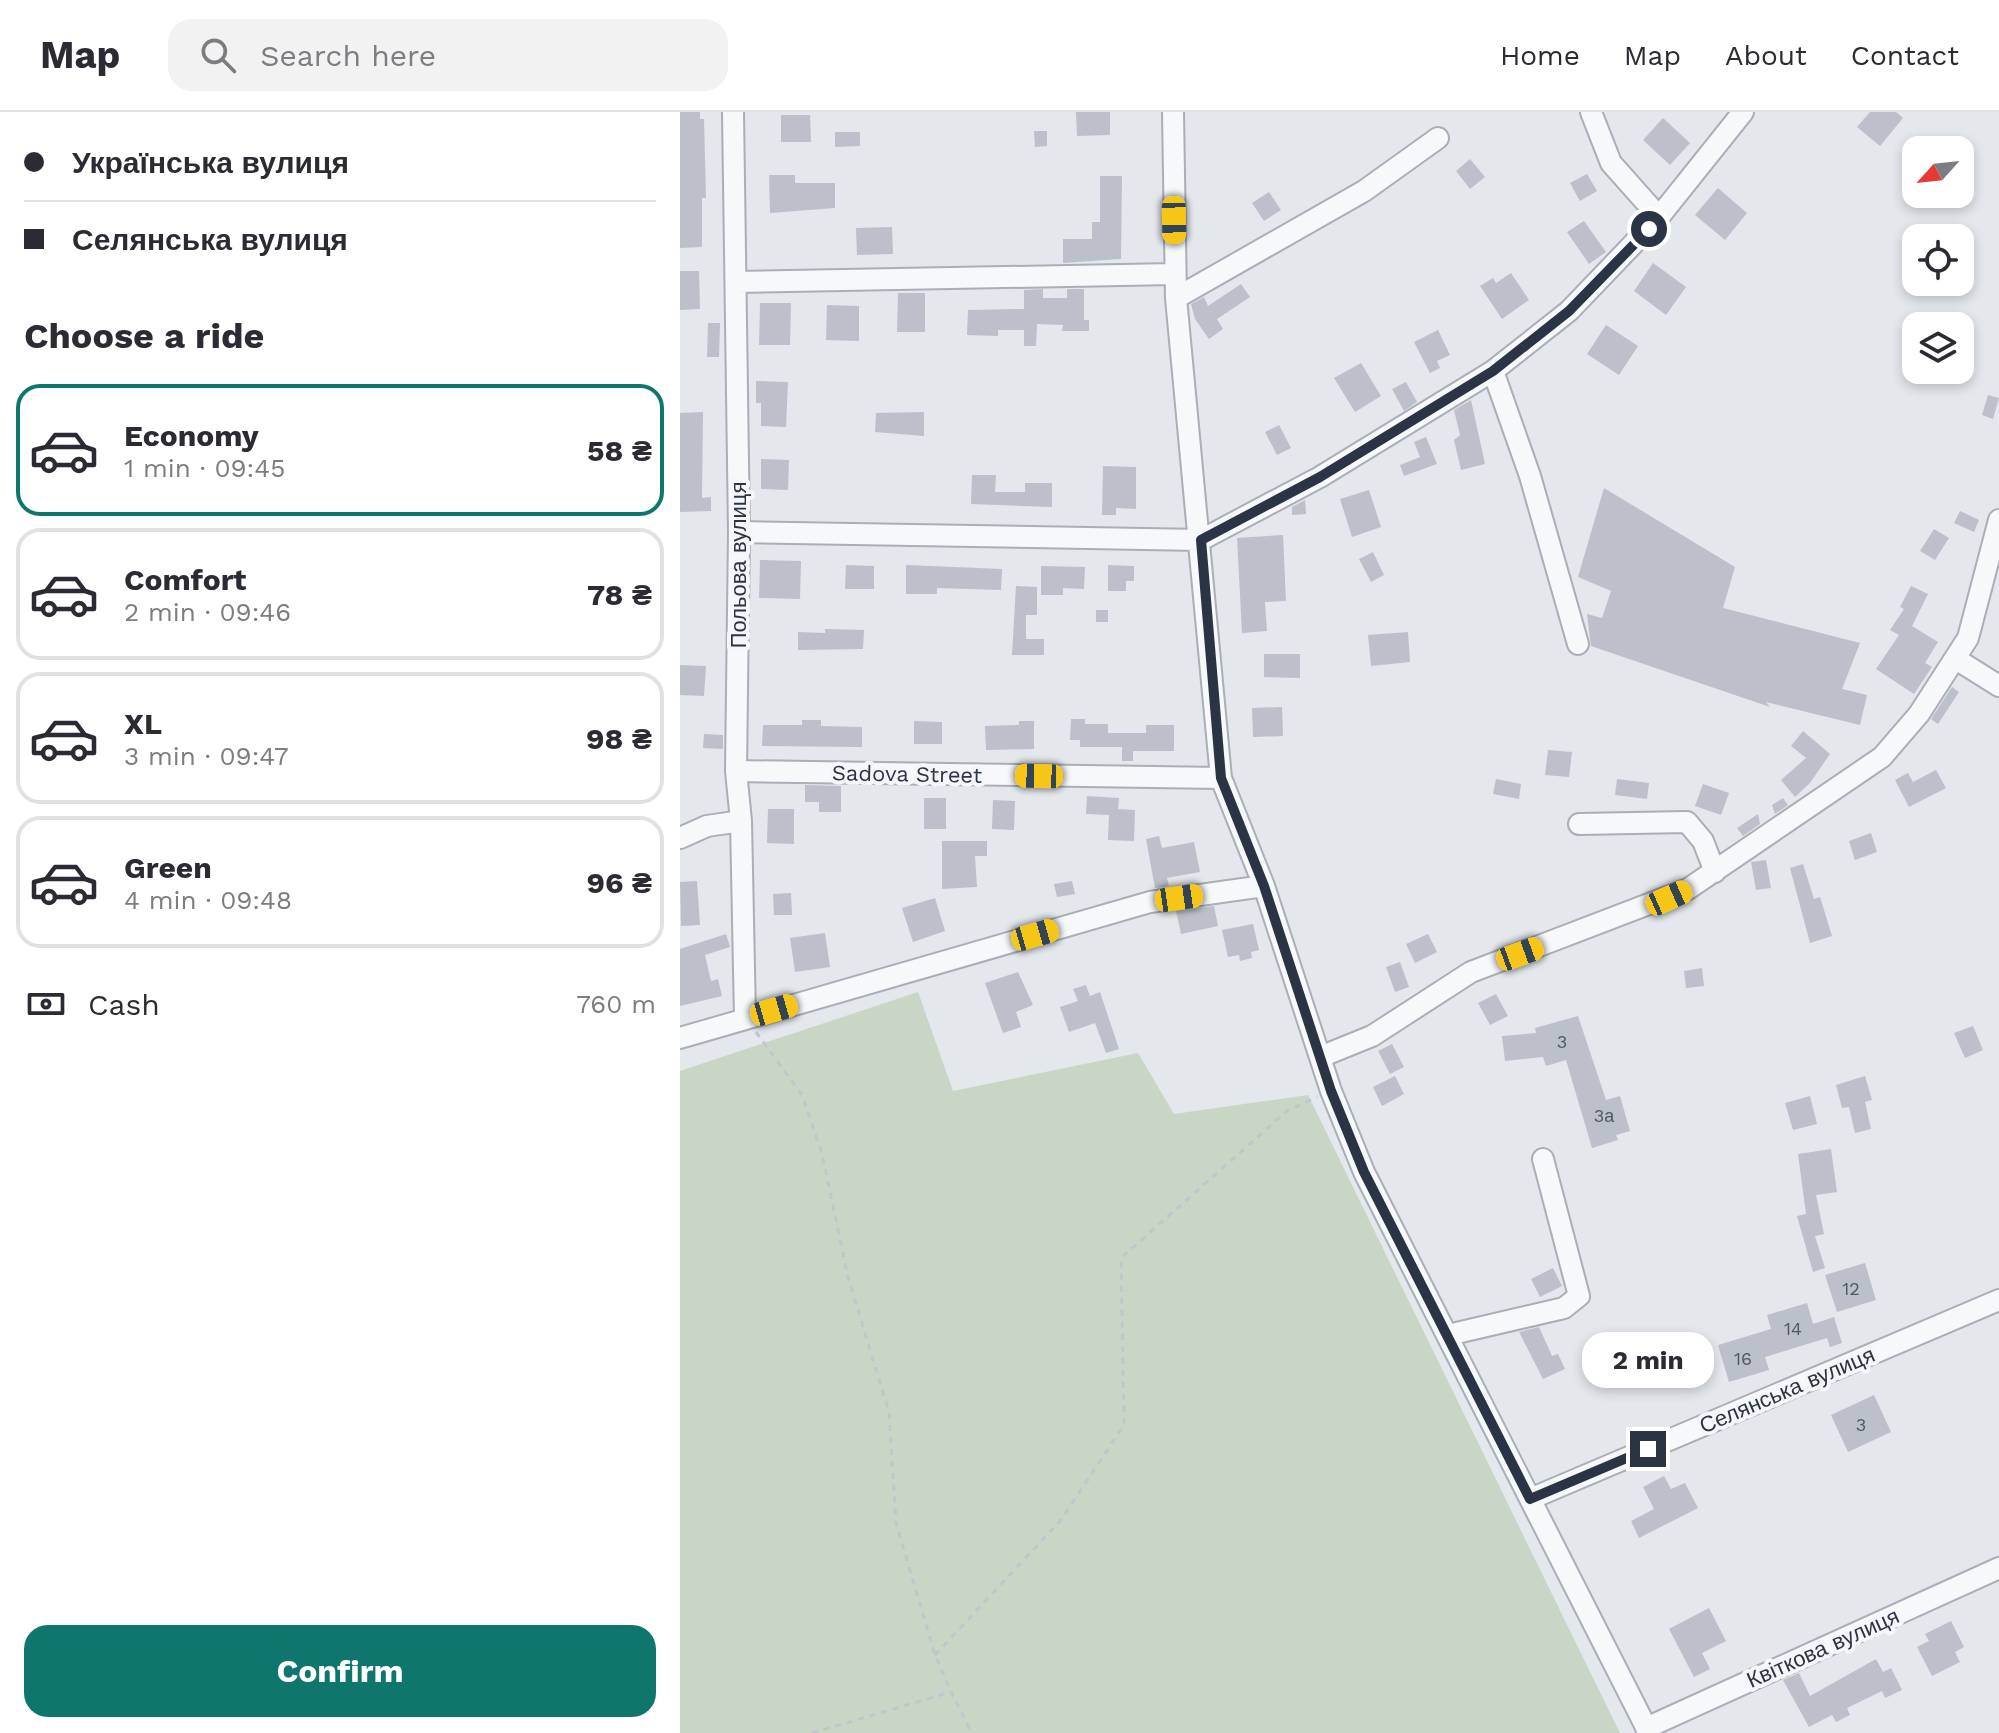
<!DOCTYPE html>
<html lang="en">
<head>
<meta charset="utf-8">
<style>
	:root { --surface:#fff; --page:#f2f2f3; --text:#2b2b33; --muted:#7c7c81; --line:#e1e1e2; --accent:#0f766e }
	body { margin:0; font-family:"Work Sans",sans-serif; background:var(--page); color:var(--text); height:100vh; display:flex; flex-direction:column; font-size:30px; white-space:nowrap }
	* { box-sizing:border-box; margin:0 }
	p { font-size:26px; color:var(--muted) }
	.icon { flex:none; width:44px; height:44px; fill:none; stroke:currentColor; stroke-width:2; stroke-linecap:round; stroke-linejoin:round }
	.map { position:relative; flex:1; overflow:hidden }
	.details { display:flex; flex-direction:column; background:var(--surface); width:680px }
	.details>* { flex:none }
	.guide { display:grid; align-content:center; height:176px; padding:0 24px; background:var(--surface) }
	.needle { width:52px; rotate:243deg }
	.buttons { position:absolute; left:1222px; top:24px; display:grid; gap:16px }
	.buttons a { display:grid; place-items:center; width:72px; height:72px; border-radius:16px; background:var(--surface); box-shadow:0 4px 12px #0003; font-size:40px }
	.end { position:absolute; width:36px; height:36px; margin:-18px; border:10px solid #2b3445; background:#fff; box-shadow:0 0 0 4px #fff }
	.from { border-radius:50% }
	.bubble { position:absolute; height:56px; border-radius:24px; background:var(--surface); box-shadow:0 4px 12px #0003; font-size:26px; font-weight:700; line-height:56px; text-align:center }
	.car { position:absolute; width:24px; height:48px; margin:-24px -12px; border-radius:10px; box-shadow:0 0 6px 2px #0007; background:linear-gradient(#f5c518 24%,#345 0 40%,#f5c518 0 76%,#345 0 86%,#f5c518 0) }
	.guide b { display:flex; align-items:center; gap:28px; height:76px; font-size:30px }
	.guide b+b { border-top:2px solid var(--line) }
	.guide i { width:20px; height:20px; background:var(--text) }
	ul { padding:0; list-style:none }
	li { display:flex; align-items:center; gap:24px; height:132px; margin:0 16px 12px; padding:0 8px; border:4px solid var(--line); border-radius:24px }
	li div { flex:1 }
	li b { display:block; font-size:30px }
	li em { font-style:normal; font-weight:700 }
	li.on { border-color:var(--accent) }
	li>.icon { width:72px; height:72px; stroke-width:1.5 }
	h2 { padding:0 24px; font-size:36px; line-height:96px }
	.pay { display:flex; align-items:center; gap:20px; height:88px; padding:0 24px; font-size:30px }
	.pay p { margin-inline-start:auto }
	.cta { display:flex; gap:16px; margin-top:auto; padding:16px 24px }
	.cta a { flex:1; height:92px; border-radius:24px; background:var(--accent); color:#fff; font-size:32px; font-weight:700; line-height:92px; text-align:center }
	header { display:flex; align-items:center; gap:48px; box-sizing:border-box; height:112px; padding:0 40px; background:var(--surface); border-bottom:2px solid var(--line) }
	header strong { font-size:38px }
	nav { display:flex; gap:44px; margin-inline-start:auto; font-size:28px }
	.search { width:560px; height:72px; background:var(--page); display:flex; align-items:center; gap:20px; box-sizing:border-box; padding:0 28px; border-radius:24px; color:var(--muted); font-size:30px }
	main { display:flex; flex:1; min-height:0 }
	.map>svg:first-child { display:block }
	.green { fill:#c9d6c5 }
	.building { fill:#bbc0ca }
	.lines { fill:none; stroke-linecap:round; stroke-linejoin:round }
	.minor-casing { stroke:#a9aeb7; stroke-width:24 }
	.path { stroke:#c2c5cb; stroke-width:3; stroke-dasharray:6 6; stroke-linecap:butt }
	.minor { stroke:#f7f8fa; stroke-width:20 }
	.route { stroke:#2b3445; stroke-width:10 }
	.labels { text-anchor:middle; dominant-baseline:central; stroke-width:8; stroke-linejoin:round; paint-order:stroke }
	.number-label { font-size:18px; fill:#4f5766 }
	.street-label { font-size:22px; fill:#2b3445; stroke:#f4f6f9 }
</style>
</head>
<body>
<header>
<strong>Map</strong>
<div class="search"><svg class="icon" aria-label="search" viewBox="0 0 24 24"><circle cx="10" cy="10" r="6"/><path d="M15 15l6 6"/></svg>Search here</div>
<nav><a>Home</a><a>Map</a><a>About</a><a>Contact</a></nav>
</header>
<main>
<section class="details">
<div class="guide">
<b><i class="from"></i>Українська вулиця</b>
<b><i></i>Селянська вулиця</b>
</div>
<h2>Choose a ride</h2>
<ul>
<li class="on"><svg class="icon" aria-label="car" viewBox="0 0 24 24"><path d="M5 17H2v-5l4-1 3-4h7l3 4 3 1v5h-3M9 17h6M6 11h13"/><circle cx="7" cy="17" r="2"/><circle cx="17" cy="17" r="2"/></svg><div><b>Economy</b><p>1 min · 09:45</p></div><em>58 ₴</em></li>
<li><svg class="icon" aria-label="car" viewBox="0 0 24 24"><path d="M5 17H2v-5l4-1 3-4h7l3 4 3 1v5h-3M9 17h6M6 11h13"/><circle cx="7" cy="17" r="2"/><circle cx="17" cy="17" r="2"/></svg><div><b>Comfort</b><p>2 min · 09:46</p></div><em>78 ₴</em></li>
<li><svg class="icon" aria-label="car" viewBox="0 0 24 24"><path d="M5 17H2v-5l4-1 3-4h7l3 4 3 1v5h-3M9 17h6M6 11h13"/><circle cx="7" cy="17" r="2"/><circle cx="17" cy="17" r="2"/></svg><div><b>XL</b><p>3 min · 09:47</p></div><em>98 ₴</em></li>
<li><svg class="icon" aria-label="car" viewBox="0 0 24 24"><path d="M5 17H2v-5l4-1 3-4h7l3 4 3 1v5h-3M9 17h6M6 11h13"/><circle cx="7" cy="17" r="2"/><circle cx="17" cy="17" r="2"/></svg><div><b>Green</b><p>4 min · 09:48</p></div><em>96 ₴</em></li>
</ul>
<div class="pay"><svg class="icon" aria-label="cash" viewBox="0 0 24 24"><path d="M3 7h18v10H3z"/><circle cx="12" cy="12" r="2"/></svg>Cash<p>760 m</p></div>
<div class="cta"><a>Confirm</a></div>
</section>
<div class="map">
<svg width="1319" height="1621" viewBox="0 0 1319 1621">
	<rect width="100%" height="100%" fill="#e4e7ec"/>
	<path class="green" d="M238,880L273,979L458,941L494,1002L628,983L940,1621H0V959Z"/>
	<path class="building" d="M0,0H20V7H24L26,86H22V135L0,136Z
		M396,0H430V23L397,24Z
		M1190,0H1216L1223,6L1200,34L1177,15Z
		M101,3H130L131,30H101Z
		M983,6L1010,31L990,53L963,28Z
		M354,19H367V34L355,35Z
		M155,20H180V34L155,35Z
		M790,47L805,65L790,77L776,59Z
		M907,62L917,79L900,89L890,71Z
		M89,63H115V71H155V96L90,101Z
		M420,64H442L441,147L383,151V127H412V110H420Z
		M1038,76L1067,101L1045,128L1015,103Z
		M589,80L601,98L584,109L572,91Z
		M904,109L926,140L909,152L887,120Z
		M212,115L213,142L177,143L176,116Z
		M973,151L1006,175L986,203L954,179Z
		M0,159H19L20,197L0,198Z
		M831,161L849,188L822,207L800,174L813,166L816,171Z
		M561,172L570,185L537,207L543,217L529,227L515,207L511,192L524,185L528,194Z
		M363,177V186H387V177H404V208H409V219H382L383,213L357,212L356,234H344V218H318V224L287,223L288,198L344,197V178Z
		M218,181H245V220H217Z
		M80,191H111L110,233H79Z
		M147,193L179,194V229L146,228Z
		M28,211H40L39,245H27Z
		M926,213L958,234L939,263L907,242Z
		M758,218L770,243L757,249L760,256L750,261L734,230Z
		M681,251L701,284L675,300L654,266Z
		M76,269L108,270L106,315L81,314V291H76Z
		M726,270L737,290L724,299L712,277Z
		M1308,283L1319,286L1313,307L1302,303Z
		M791,288L805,352L781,358L774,328L780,323L774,298Z
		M23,300L22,386L31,385V399L0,400V301Z
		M244,300V324L195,320L196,301Z
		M599,313L611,336L597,343L585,320Z
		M746,325L757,352L724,364L720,353L740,345L734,330Z
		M81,347L109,348L108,378L81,377Z
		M423,354L456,355V397L436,396V403H422Z
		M292,363H316L315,380H345V371H372V395L291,392Z
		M924,376L1055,455L1043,496L1180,531L1162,577L1187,583L1180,613L1086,590L1090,595L911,534L907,502L922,506L931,479L898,465Z
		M689,378L701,415L672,425L660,387Z
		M625,388L626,402L612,403V395Z
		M1280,399L1299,408L1294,420L1274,411Z
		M1254,417L1269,426L1255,448L1240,439Z
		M603,423L606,489L585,490L587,519L562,521L557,426Z
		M693,440L704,463L691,470L679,447Z
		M80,448L121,449L120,487L79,486Z
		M166,453L194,454V477H165Z
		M226,453L322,457L321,478L257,476V482H226Z
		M428,453L454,454V469H446V479H428Z
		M361,454L405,455L404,477L383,476V483H361Z
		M336,474L357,475V503H346V527H364V543H332Z
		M1231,474L1248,482L1232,514L1258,530L1245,551L1252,555L1234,582L1196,557L1219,523L1210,518L1224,497L1220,495Z
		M416,498H428V510H416Z
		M145,517L184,518L183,537L118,538V520L145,521Z
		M728,520L730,550L691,554L688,523Z
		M584,542H620V566L584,565Z
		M0,553L26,554L24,584L0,583Z
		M1272,575L1279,580L1258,612L1251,607Z
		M602,595L603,624L573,625L572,596Z
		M391,607H405V612H428V621H466V613H494V639H453V649H442V635H400V628H390Z
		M122,608H141V614L182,615V635L82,634L83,613H122Z
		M234,609L262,610V632H234Z
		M339,609H354V637L306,638L305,614L339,613Z
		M1123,619L1150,642L1130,671L1115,685L1101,668L1126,646L1111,634Z
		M24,622L43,623V637L23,636Z
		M868,638L892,640L889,665L865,663Z
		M1256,658L1266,676L1229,695L1215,668L1228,661L1233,670Z
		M816,667L841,672L839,687L813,682Z
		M937,667L969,671L967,687L935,683Z
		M1023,672L1049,681L1041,703L1015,694Z
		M125,673L161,674V700H139V690H125Z
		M407,684L439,686L438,697L455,698L454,729L428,728L429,703L406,702Z
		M244,686H266V717H244Z
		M1103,686L1108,693L1095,702L1092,693Z
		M313,688L335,689L334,718L312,717Z
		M88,697H114V732L87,731Z
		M1078,702L1080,712L1063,724L1057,716Z
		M1191,721L1197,740L1175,748L1169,729Z
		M479,724L482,736L514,730L520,760L487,766L489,774L475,776L466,727Z
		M262,729H307V744H295L297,775L262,777Z
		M1086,748L1091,776L1076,778L1071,750Z
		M1123,752L1134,787L1140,785L1152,824L1130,831L1110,756Z
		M17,769L20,813L1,814L0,770Z
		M392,769L395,782L377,785L374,772Z
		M111,781L112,803H94L93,782Z
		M255,786L265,819L233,830L222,796Z
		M534,794L538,814L501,822L496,799Z
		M573,812L579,838L571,840L572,846L560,849L559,843L548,845L542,818Z
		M145,821L150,855L115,860L110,826Z
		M46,822L50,835L25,843L31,869L38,867L42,884L0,894V837Z
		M748,822L757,840L735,851L726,832Z
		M720,850L729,875L715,880L706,855Z
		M1022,856L1024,874L1006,876L1004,859Z
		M338,860L353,893L336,900L341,915L323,921L305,871Z
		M406,873L410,884L420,880L439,937L426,941L415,911L389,920L380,895L398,889L393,877Z
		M816,882L828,904L810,913L798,891Z
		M898,904L926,988L940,984L950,1019L936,1023L938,1028L912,1036L886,948L866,954L863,945L825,949L822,924L856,921L855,916Z
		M1293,914L1303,938L1285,946L1274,921Z
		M712,932L724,955L710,962L698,939Z
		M715,964L724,982L702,994L693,975Z
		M1185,964L1192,988L1185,990L1191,1017L1175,1021L1169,995L1162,996L1156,973Z
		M1130,984L1137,1012L1113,1018L1105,991Z
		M1151,1037L1157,1080L1136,1083L1144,1122L1135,1124L1145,1156L1133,1160L1117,1104L1126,1102L1118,1042Z
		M1185,1151L1196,1188L1157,1200L1145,1163Z
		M873,1156L882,1174L860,1185L851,1167Z
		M1127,1191L1133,1212L1154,1205L1162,1231L1150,1235L1147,1226L1085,1245L1089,1258L1049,1270L1038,1233L1091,1217L1087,1203Z
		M859,1215L872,1244L878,1242L885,1257L863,1267L839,1220Z
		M998,1235L1007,1254L985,1265L975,1246Z
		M1194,1283L1211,1320L1168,1340L1151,1303Z
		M984,1364L991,1377L1005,1371L1018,1396L959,1426L951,1409L974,1397L963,1375Z
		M1029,1496L1046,1529L1022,1541L1030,1557L1014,1565L989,1517Z
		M1271,1509L1284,1535L1275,1540L1280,1550L1252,1564L1237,1535L1249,1529L1245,1522Z
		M1196,1547L1203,1560L1211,1556L1222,1578L1205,1586L1202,1579L1167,1596L1170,1603L1156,1610L1152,1603L1129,1615L1103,1568L1119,1561L1130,1584Z"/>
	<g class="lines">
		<defs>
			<path id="minor" d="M53,0L59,420L56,659L61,709L65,906
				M493,0L496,186L541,666L584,774L651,979L684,1060L969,1621
				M911,0L931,51L979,105
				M56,170L494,162
				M496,186L684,79L758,26
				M813,259L850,364L898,532
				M59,420L521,428L640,365L813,259L889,199L979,105L1063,0
				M1276,547L1319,574
				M56,659L541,666
				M899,712L1007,710L1023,729L1035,760
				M0,726L27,714L61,709
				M0,926L470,790L584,774
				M640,945L692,924L791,860L1008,777L1202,645L1239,602L1288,526L1319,408
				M768,1223L884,1196L899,1184L863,1047
				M850,1387L1319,1188
				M966,1616L1319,1456"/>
		</defs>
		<use href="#minor" class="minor-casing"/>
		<path class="path" d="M76,920L122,983L142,1042L168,1165L209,1300L216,1411L255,1543L271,1580
			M255,1543L381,1408L444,1313L441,1146L607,999L637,985
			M132,1621L271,1580L292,1621"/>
		<use href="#minor" class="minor"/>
	</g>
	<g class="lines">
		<path class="route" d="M968,1337L850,1387L684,1060L651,979L584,774L541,666L521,428L640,365L813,259L889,199L969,117"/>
	</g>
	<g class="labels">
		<g class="number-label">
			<text x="882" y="929">3</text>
			<text x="924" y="1003">3а</text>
			<text x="1171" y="1176">12</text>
			<text x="1113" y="1216">14</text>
			<text x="1063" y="1246">16</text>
			<text x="1181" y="1312">3</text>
		</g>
		<g class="street-label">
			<text transform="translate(58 453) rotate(-90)">Польова вулиця</text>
			<text transform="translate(227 662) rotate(1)">Sadova Street</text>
			<text transform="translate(1107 1278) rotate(-23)">Селянська вулиця</text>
			<text transform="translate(1143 1536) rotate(-24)">Квіткова вулиця</text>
		</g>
	</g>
</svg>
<div class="buttons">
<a><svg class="needle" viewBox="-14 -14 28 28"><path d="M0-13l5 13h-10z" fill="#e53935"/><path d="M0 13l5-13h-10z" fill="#7c7c81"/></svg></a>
<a><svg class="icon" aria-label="locate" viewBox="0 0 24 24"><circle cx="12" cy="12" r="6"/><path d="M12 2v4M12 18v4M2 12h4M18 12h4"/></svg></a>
<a><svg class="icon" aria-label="layers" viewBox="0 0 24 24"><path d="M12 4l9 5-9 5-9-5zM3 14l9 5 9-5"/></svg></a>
</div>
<i class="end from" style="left:969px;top:117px"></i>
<i class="end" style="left:968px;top:1337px"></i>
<div class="bubble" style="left:902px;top:1220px;width:132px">2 min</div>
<i class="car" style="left:494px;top:108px;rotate:179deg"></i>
<i class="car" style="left:359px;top:664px;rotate:271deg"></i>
<i class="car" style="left:499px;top:786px;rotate:82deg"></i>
<i class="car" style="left:989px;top:786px;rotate:66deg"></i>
<i class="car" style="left:355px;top:823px;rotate:74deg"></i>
<i class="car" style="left:840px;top:842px;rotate:70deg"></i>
<i class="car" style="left:94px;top:898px;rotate:74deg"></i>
</div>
</main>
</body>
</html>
